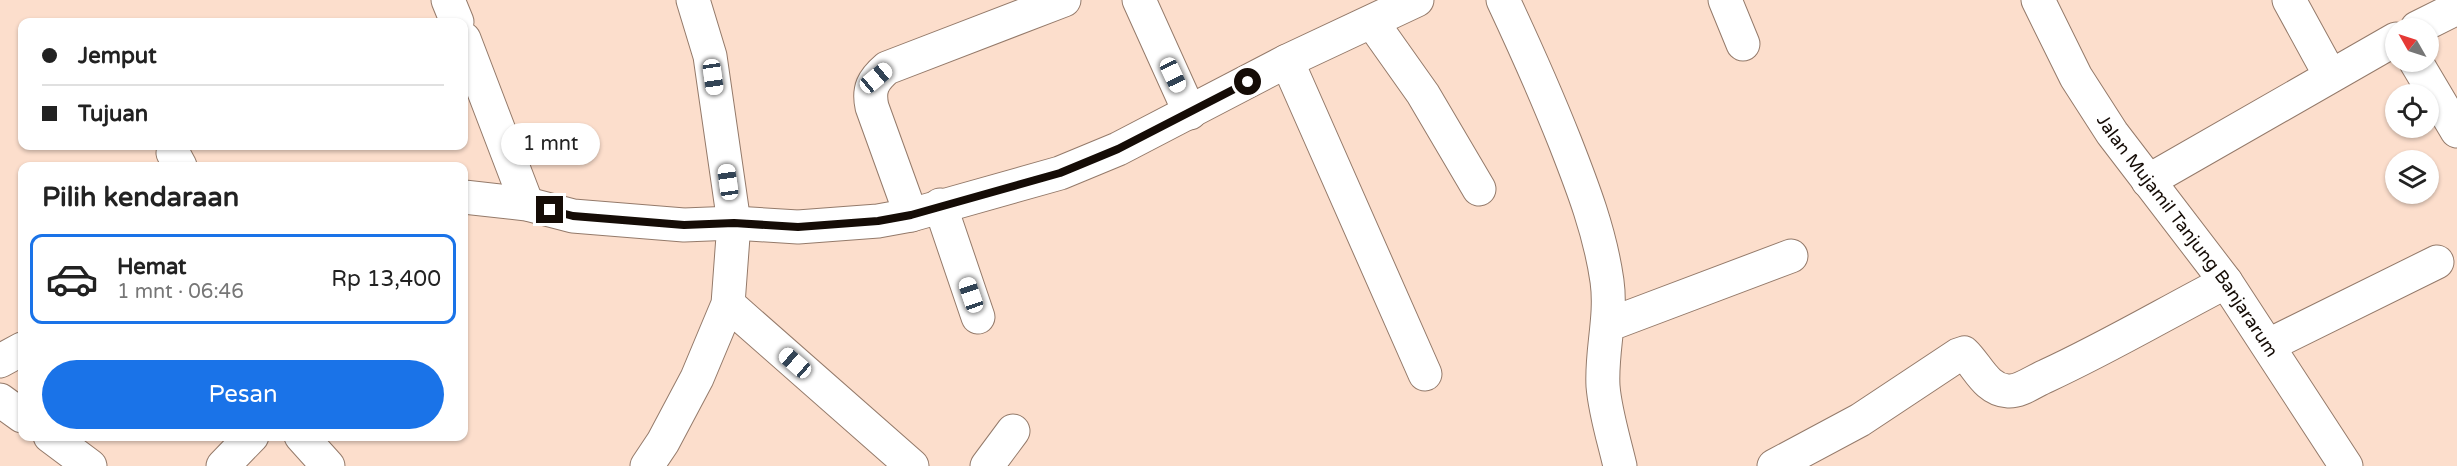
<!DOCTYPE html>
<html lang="id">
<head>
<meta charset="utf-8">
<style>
	:root { --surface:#fff; --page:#f6f6f6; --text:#222; --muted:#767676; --line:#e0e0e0; --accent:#1a73e8 }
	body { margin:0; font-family:"Varela Round",sans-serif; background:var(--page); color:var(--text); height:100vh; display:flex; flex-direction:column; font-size:22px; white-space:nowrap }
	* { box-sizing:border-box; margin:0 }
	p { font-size:20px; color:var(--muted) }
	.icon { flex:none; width:33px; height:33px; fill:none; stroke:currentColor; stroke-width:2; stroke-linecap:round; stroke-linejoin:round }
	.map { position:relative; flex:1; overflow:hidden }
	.drawer { position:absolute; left:18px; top:162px; width:450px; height:279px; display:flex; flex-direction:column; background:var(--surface); border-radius:12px; box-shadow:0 2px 4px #0004 }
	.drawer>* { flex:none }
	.banner { position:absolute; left:18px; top:18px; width:450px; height:132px; border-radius:12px; box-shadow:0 2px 4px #0004; display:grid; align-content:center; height:132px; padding:0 24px; background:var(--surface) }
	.needle { width:39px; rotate:309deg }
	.tools { position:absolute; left:2385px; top:18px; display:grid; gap:12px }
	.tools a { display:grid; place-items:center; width:54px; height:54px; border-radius:50%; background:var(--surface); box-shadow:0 2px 4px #0004; font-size:30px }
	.end { position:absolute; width:27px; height:27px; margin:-14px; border:8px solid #150c06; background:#fff; box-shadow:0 0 0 3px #fff }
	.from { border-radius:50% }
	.bubble { position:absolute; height:42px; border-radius:21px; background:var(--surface); box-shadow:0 2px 4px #0004; font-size:20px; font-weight:600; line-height:42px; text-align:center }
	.car { position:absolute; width:18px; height:36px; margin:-18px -9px; border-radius:8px; box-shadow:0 0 4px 2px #0007; background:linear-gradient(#fff 24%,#345 0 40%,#fff 0 76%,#345 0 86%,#fff 0) }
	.banner b { display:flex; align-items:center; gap:21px; height:57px; font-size:22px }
	.banner b+b { border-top:2px solid var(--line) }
	.banner i { width:15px; height:15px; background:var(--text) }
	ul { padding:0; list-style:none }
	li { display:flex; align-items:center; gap:18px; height:90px; margin:0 12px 9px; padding:0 12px; border:3px solid var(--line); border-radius:12px }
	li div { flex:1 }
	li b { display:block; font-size:22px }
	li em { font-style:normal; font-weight:600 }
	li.selected { border-color:var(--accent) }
	li>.icon { width:54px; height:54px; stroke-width:1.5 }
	h2 { padding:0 24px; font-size:27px; line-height:72px }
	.action { display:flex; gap:12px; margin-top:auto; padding:12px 24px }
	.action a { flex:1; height:69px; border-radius:36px; background:var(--accent); color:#fff; font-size:24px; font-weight:600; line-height:69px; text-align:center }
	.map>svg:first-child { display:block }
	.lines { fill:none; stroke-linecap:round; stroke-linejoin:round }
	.minor-casing { stroke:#947a6a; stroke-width:35 }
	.tertiary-casing { stroke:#947a6a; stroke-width:35 }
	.minor { stroke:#fff; stroke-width:33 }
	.tertiary { stroke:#fff; stroke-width:33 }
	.route { stroke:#150c06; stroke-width:8 }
	.labels { text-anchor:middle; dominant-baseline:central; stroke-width:5; stroke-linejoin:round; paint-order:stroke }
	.street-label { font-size:18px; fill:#150c06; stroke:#fbefe8 }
</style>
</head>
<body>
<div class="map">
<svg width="2457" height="466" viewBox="0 0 2457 466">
	<rect width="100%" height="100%" fill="#fcdecc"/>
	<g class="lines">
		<defs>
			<path id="minor" d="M448,0L457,22
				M1139,0L1190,113
				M1503,0C1525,47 1546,94 1565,142C1583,188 1600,232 1607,281C1612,317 1601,351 1603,386C1605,412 1614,440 1620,466
				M1725,0L1743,44
				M2289,0L2330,75
				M1372,22L1423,94L1479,189
				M2417,28L2457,8
				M464,39L527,204
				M1287,61L1425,374
				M2416,62L2457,131
				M173,153L180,166
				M2148,181L2396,39
				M940,205L978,317
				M911,215L872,107C868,89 873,80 887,68L1064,0
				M728,304L912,466
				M1608,325L1791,256
				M2269,345L2437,262
				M0,400L22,416
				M50,436L90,466
				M301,436L328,466
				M223,466L252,436
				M647,466L663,442L697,378L728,304L734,223L710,56L693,0
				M987,466L1013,431
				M1774,466L1860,420L1958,355L1964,353C1977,365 1986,390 2008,391C2020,392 2034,381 2046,376C2107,348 2166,313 2226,282"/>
			<g id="tertiary">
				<path id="s1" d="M2038,0L2076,77L2112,133L2226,282L2346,466"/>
				<path d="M464,197L527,204L573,216L684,225L734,223L798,227L878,221L911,215L1060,173L1118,149L1287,61L1417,0"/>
				<path d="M0,361L22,349"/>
			</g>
		</defs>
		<use href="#minor" class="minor-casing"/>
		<use href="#tertiary" class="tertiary-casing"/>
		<use href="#minor" class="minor"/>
		<use href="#tertiary" class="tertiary"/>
	</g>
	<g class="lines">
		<path class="route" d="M550,210L573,216L684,225L734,223L798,227L878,221L911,215L1060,173L1118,149L1248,82"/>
	</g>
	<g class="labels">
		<g class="street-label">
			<text stroke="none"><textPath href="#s1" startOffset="280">Jalan Mujamil Tanjung Banjararum</textPath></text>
		</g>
	</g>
</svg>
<div class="tools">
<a><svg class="needle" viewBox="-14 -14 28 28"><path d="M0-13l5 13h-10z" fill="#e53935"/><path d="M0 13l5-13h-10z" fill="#767676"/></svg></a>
<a><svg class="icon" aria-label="locate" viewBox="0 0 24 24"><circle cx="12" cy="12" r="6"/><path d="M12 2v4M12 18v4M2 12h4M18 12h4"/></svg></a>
<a><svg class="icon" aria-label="layers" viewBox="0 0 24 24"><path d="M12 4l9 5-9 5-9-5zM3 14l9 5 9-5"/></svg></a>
</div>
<i class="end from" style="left:1248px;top:82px"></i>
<i class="end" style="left:550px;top:210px"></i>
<div class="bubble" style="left:501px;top:123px;width:99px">1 mnt</div>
<i class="car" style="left:1173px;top:75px;rotate:155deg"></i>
<i class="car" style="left:713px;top:77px;rotate:172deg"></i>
<i class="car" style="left:876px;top:78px;rotate:50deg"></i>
<i class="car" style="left:728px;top:182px;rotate:352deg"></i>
<i class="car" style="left:971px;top:295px;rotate:341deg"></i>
<i class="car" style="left:795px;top:363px;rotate:311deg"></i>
<div class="banner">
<b><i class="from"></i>Jemput</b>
<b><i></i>Tujuan</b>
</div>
<section class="drawer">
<h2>Pilih kendaraan</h2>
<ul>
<li class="selected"><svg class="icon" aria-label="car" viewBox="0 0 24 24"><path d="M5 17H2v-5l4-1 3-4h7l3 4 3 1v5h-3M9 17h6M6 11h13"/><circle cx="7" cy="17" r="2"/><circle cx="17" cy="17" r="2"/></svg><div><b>Hemat</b><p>1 mnt · 06:46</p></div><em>Rp 13,400</em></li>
</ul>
<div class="action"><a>Pesan</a></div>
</section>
</div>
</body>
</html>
